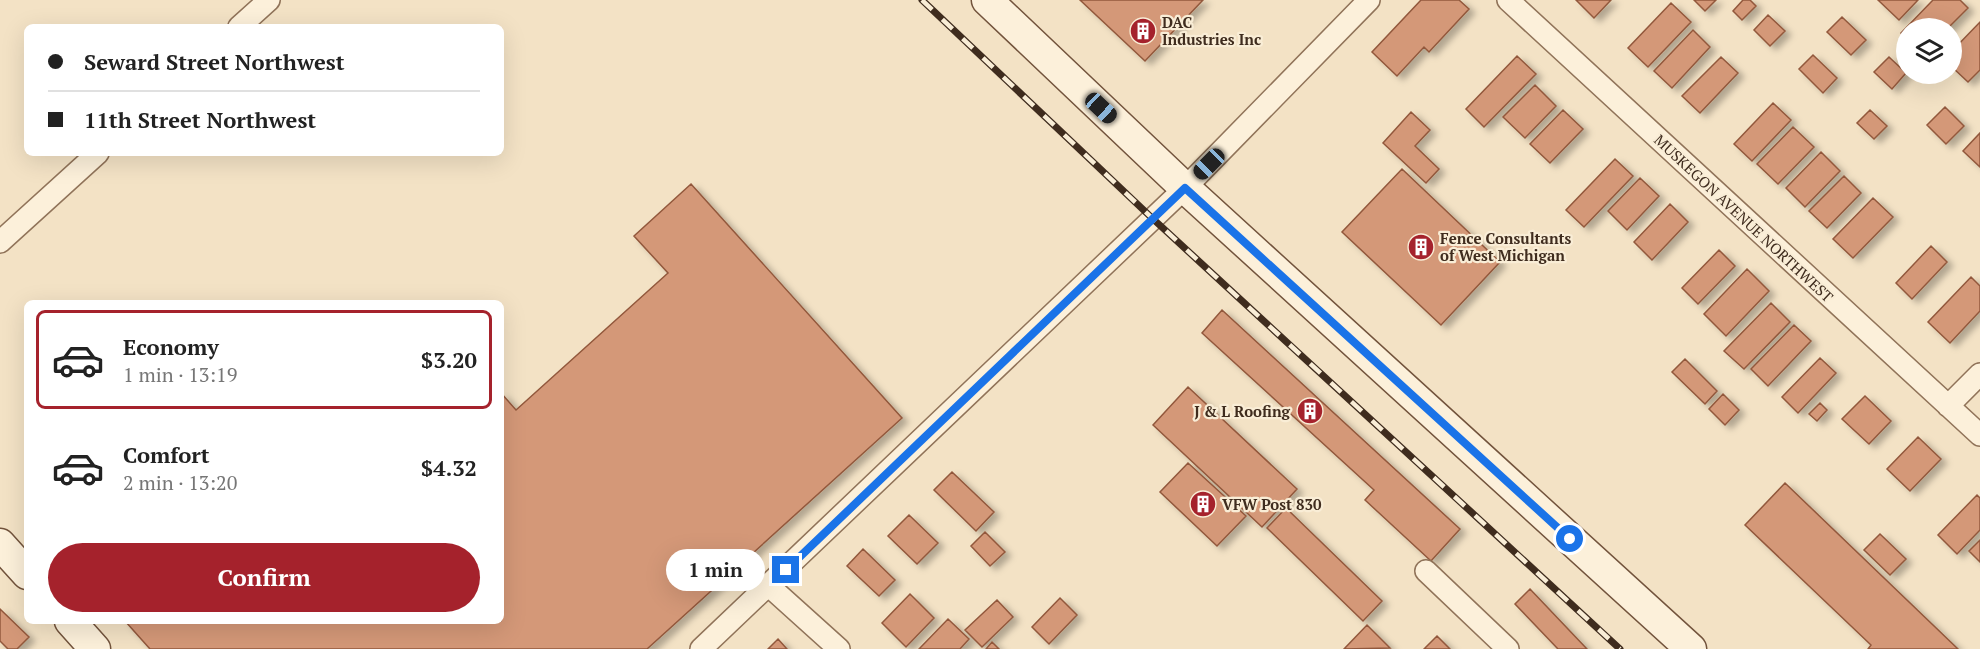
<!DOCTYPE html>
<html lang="en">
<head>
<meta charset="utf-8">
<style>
	:root { --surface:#fff; --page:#f2f2f2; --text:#222; --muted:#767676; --line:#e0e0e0; --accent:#a5222c }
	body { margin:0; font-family:"PT Serif",serif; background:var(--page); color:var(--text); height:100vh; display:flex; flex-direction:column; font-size:22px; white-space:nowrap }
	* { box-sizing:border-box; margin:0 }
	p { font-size:20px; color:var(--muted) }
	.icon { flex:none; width:33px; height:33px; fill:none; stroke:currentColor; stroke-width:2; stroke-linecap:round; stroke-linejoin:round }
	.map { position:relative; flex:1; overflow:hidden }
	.sheet { position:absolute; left:24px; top:300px; width:480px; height:324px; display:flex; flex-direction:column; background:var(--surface); border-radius:9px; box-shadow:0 6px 24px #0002 }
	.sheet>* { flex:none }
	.banner { position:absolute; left:24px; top:24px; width:480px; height:132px; border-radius:9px; box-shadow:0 6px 24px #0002; display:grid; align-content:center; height:132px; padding:0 24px; background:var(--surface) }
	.controls { position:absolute; left:1896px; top:18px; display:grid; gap:12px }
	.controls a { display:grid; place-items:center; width:66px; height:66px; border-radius:50%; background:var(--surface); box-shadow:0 6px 24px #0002; font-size:30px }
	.end { position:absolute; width:27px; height:27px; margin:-14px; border:8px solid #1a73e8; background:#fff; box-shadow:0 0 0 3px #fff }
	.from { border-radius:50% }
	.bubble { position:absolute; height:42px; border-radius:21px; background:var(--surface); box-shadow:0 6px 24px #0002; font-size:20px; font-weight:700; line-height:42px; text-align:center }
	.car { position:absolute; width:18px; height:36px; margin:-18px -9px; border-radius:8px; box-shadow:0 0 4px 2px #0007; background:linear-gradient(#222 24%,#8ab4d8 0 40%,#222 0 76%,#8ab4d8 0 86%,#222 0) }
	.banner b { display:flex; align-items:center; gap:21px; height:57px; font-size:22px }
	.banner b+b { border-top:2px solid var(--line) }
	.banner i { width:15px; height:15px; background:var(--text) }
	ul { padding:10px 0 0; list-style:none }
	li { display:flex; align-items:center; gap:18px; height:99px; margin:0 12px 9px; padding:0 12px; border:3px solid transparent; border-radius:9px }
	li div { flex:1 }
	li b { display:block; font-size:22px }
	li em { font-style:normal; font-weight:700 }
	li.active { border-color:var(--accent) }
	li>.icon { width:54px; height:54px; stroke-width:1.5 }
	.button { display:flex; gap:12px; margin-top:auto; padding:12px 24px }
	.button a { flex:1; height:69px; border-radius:36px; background:var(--accent); color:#fff; font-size:24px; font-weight:700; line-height:69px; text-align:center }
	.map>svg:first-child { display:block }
	.building { fill:#d49878; stroke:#92583c; stroke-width:1.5; filter:url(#shadow) }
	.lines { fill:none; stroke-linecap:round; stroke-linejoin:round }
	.street-casing { stroke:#907359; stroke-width:24 }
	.secondary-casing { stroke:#72533c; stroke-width:33 }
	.street { stroke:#fcf0da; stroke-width:21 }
	.secondary { stroke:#fcf0da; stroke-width:30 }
	.rail-casing { stroke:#3f2c1e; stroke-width:7 }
	.rail { stroke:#f9edd6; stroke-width:4.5; stroke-dasharray:14; stroke-linecap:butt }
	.route { stroke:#1a73e8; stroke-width:8 }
	.labels { text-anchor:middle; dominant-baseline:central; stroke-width:4.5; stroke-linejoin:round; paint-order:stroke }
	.poi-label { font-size:15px; font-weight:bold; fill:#3f2c1e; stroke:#f9edd6; text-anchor:start }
	.street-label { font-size:15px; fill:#3f2c1e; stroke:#f9edd6 }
</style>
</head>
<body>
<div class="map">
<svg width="1980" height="649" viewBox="0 0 1980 649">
	<defs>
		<filter id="shadow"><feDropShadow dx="6" dy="4" stdDeviation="3" flood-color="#0004"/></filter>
	</defs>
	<rect width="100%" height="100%" fill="#f3e2c5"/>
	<path class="building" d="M1080,0H1203L1145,61Z
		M1421,0H1459L1469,9L1429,52L1424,47L1397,76L1372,52Z
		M1576,0H1611L1594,18Z
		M1694,0H1716L1705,11Z
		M1743,0H1750L1756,6L1742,20L1733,11Z
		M1878,0H1918L1899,20Z
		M1933,0H1960L1968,8L1948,28H1906V39L1901,33Z
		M1671,3L1691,22L1648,67L1628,48Z
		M1768,15L1785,31L1770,46L1754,30Z
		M1842,17L1866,40L1851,55L1827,32Z
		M1980,22V70L1968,82L1953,68L1960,59L1952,51Z
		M1693,30L1710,47L1672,88L1654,71Z
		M1813,55L1837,78L1823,93L1799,69Z
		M1517,56L1536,74L1484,127L1466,109Z
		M1721,57L1738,73L1700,113L1682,96Z
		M1889,57L1906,73L1892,89L1874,72Z
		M1535,85L1556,106L1525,138L1503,117Z
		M1773,103L1791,120L1752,161L1734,144Z
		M1945,107L1964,126L1946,144L1927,125Z
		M1563,110L1583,129L1550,163L1530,144Z
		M1870,110L1887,126L1874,139L1857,123Z
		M1411,112L1430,130L1415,146L1439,169L1426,183L1383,143Z
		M1793,127L1814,147L1778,184L1757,164Z
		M1980,133V167L1963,151Z
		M1821,152L1840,171L1805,207L1786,188Z
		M1615,159L1633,176L1584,227L1566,210Z
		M1402,169L1500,262L1441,325L1342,232Z
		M1844,176L1861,193L1827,228L1809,211Z
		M1640,178L1659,196L1627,230L1608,211Z
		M691,184L902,418L647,649H150L125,621H501V393L516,410L668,273L634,236Z
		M1873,198L1893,217L1853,258L1833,239Z
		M1670,204L1688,222L1652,260L1634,242Z
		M1931,246L1947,262L1912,299L1896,283Z
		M1719,250L1735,266L1698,304L1682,288Z
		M1747,269L1769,291L1726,336L1704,314Z
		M1971,277L1980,286V311L1950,343L1928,322Z
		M1771,303L1790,322L1744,369L1724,351Z
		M1222,310L1460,529L1431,561L1365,500L1374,490L1202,333Z
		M1794,325L1811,341L1768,386L1751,369Z
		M1820,358L1836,373L1798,413L1782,397Z
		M1685,359L1717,391L1705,404L1672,372Z
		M1188,387L1297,489L1262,527L1153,425Z
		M1723,394L1739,410L1725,425L1709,409Z
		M1865,396L1891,421L1869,444L1842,419Z
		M1820,403L1827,410L1817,421L1809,414Z
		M1918,437L1941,459L1910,491L1887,469Z
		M1188,463L1246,516L1217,546L1160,492Z
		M952,472L994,512L976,531L934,490Z
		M1785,483L1958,649H1868L1871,645L1745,525Z
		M1977,495L1980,498V530L1957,554L1938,535Z
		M1286,508L1382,601L1363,621L1267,528Z
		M909,515L938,543L917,564L888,536Z
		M985,532L1005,552L990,566L971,546Z
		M1880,534L1906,559L1890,575L1864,550Z
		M1980,540V562L1969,551Z
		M863,549L895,580L879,596L847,566Z
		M1530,589L1587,649H1558L1515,604Z
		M910,594L934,618L906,647L882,623Z
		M1060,598L1077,615L1049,644L1032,627Z
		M997,600L1013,617L982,647L965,630Z
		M0,609L29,637L17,649H8L0,641Z
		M948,619L969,639L960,649H919Z
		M1367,625L1390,648L1344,649Z
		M1437,636L1450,649H1424Z
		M778,639L787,649H768Z
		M992,642L999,649H986Z"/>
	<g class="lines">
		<defs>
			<path id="street" d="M1508,0L1980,435
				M239,27L269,0
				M0,242L98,153
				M1948,406L1980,374
				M1426,571L1508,649
				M769,586L839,649
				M701,649L1185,188L1369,0"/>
			<path id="secondary" d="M987,0L1185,188L1691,649
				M0,544L27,574
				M70,621L95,649"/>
		</defs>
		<use href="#street" class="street-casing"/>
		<use href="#secondary" class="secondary-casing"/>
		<use href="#street" class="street"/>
		<use href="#secondary" class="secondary"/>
		<defs>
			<path id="rail" d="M922,0L1152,218L1620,649"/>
		</defs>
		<use href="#rail" class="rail-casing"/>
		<use href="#rail" class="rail"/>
	</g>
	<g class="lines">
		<path class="route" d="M786,570L1185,188L1570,539"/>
	</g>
	<defs>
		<symbol id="building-disc" viewBox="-11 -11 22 22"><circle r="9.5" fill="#a5222c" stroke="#f9edd6"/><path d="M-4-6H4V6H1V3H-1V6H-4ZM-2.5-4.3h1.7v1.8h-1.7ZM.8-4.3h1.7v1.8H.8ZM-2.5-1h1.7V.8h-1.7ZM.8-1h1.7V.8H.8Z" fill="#fff"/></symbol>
	</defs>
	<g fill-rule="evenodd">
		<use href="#building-disc" x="1128" y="16" width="30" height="30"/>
		<use href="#building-disc" x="1406" y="232" width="30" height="30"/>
		<use href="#building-disc" x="1295" y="396" width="30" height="30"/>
		<use href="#building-disc" x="1188" y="489" width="30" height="30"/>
	</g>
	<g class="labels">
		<g class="poi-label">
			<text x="1162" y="22">DAC<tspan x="1162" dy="17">Industries Inc</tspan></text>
			<text x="1440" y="238">Fence Consultants<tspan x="1440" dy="17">of West Michigan</tspan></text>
			<text x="1290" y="411" text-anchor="end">J &amp; L Roofing</text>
			<text x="1222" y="504">VFW Post 830</text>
		</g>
		<g class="street-label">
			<text transform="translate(1744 218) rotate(43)">MUSKEGON AVENUE NORTHWEST</text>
		</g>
	</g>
</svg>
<div class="controls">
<a><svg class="icon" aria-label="layers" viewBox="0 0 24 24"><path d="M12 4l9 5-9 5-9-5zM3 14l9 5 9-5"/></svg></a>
</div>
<i class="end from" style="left:1570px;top:539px"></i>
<i class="end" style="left:786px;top:570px"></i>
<div class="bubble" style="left:666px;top:549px;width:99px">1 min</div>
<i class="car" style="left:1101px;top:108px;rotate:133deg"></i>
<i class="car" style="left:1209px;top:164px;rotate:225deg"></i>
<div class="banner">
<b><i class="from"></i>Seward Street Northwest</b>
<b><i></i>11th Street Northwest</b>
</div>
<section class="sheet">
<ul>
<li class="active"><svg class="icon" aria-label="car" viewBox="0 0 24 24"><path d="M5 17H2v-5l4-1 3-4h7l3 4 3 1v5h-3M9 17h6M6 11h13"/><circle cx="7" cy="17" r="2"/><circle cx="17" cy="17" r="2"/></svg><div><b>Economy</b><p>1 min · 13:19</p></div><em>$3.20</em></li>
<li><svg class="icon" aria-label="car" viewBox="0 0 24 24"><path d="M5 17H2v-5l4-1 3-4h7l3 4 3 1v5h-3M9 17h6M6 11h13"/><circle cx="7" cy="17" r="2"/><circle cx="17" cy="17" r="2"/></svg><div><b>Comfort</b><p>2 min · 13:20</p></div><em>$4.32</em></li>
</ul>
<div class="button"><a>Confirm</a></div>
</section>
</div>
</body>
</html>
